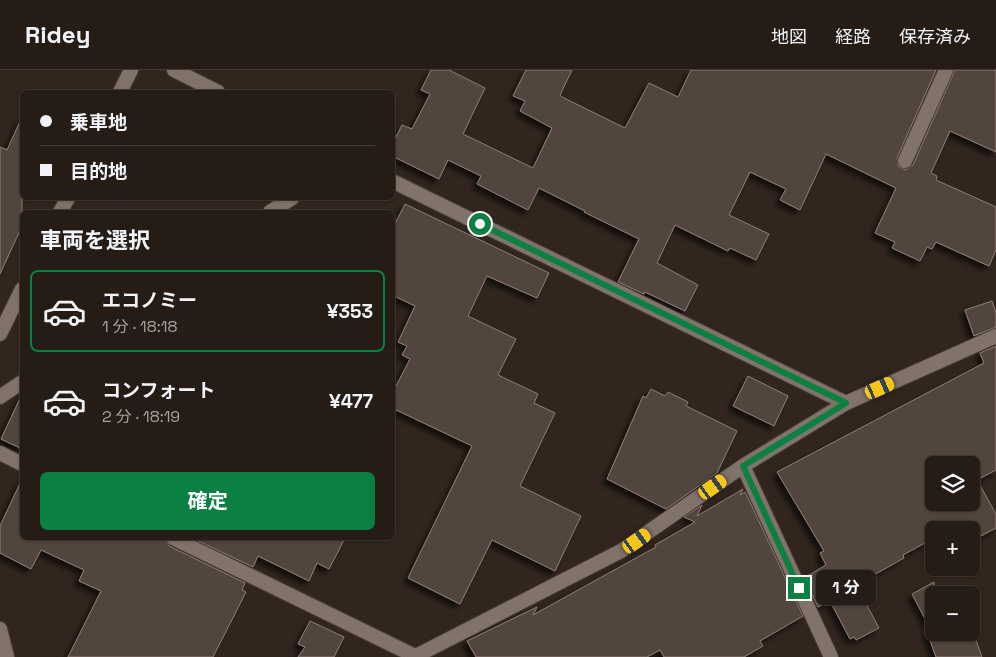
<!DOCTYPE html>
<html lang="ja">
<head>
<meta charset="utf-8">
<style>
	:root { --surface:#251c16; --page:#2d251f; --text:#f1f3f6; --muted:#a3a1a1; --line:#423a35; --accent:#0b8043 }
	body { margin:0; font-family:"Space Grotesk","Noto Sans JP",sans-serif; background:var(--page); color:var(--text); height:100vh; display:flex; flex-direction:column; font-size:19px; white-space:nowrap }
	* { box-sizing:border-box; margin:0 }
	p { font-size:16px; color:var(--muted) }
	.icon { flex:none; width:28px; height:28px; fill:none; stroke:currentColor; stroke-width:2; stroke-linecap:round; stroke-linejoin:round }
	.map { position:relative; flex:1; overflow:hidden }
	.drawer { position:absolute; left:20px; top:140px; width:375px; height:330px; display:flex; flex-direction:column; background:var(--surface); border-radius:8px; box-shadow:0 1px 4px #0004,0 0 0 1px var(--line) }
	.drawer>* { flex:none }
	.banner { position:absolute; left:20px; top:20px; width:375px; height:110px; border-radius:8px; box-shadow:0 1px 4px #0004,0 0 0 1px var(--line); display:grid; align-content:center; height:110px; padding:0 20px; background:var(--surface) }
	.fabs { position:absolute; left:925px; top:386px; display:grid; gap:10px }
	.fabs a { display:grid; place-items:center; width:55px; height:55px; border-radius:8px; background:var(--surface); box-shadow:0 1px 4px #0004,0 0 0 1px var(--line); font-size:25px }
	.end { position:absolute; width:22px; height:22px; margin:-11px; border:6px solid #0b8043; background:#fff; box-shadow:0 0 0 2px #fff }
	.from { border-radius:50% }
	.bubble { position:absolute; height:35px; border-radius:8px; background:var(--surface); box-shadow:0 1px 4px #0004,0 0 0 1px var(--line); font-size:16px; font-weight:700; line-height:35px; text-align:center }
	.car { position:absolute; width:15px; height:30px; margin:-15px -8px; border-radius:6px; box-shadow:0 0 4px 1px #0007; background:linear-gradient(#f5c518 24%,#345 0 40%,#f5c518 0 76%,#345 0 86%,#f5c518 0) }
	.banner b { display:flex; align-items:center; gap:18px; height:48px; font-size:19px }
	.banner b+b { border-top:1px solid var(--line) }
	.banner i { width:12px; height:12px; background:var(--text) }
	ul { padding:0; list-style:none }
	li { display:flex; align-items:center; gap:15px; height:82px; margin:0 10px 8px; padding:0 10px; border:2px solid transparent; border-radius:8px }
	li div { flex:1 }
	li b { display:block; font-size:19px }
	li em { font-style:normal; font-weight:700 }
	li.selected { border-color:var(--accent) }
	li>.icon { width:45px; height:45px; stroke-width:1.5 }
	h2 { padding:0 20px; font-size:22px; line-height:60px }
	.primary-button { display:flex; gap:10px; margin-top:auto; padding:10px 20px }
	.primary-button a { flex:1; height:58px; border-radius:8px; background:var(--accent); color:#fff; font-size:20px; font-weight:700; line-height:58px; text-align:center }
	header { display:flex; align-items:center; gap:30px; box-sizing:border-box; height:70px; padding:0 25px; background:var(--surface); border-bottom:1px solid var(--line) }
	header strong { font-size:24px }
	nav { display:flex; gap:28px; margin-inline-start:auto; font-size:18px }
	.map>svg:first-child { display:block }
	.building { fill:#51443c; stroke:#8e7f76; fill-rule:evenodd; filter:url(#shadow) }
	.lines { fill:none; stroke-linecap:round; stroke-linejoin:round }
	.minor-casing { stroke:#4b413a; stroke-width:16 }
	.minor { stroke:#81736a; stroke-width:14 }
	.route { stroke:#0b8043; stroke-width:6 }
</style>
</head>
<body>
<header>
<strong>Ridey</strong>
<nav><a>地図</a><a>経路</a><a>保存済み</a></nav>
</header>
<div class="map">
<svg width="996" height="587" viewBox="0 0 996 587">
	<defs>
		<filter id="shadow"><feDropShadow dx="-4.5" dy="4.5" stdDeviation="2.5" flood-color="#0009"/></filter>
	</defs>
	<rect width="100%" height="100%" fill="#31251e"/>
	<path class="building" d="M431,0H449L485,18L463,64L533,98L552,58L520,41L525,31L513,26L526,0H572L560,25L562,27L625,58L649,13L678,27L691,0H936L897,88L898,96L905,100L913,95L955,0H996V82L950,61L931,103L937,106L936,110L996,137V180L989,196L936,172L932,179L927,177L920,191L892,178L895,172L875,163L896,118L826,84L800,140L780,130L786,119L750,102L729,145L769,164L756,190L730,178L728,181L675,155L657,193L698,215L685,241L645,222L644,224L618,212L639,169L584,142L585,141L539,118L528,140L477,114L481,106L448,90L439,109L392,86V75L402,55L412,59L430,24L421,20Z
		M22,47V156L0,204V77L7,80Z
		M405,134L549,203L537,228L487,206L468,246L516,269L498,305L538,324L534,333L555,343L520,416L581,446L555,501L492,470L460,534L408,508L472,376L392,338V324L410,289L402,285L407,276L398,272L415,236L392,225V160Z
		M992,231L996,243V257L974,266L965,240Z
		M996,276V400L977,410L996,444V458L979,467L975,460H934V468L903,485L904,488L856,515L879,558L856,570L854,567L850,569L830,531L818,537L804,508L826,495L820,483L824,481L777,402L984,293L980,283ZM934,395H971V432H934Z
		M748,306L788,326L774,356L733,336Z
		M651,319L665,326L668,322L688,332L686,336L737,361L717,403L666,439L607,409L643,326L646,328Z
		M22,324V379L1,369Z
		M22,409V468H164L169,476L245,513L242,520L246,522L213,587H68L101,521L79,511L84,500L41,480L31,499L0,483V456Z
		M743,419L740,425L745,422L749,430L803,546L760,571L763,576L744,587H664L660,580L647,587H476L467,571L537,537L533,545L656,477L655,475L695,452L684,447L702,435L697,446Z
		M192,468H345L329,499L317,493L309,511L258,486L253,497Z
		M934,512V562H973L982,587H936L927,562H932L912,524Z
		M310,551L344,567L334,587H298L305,577L298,574Z"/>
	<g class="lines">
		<defs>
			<path id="minor" d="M174,0L218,22
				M120,22L131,0
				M905,91L946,0
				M392,111L846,333
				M60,142L68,128
				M270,142L292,128
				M0,264L22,219
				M0,327L22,312
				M0,383L22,394
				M743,396L831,587
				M173,468L417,587
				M0,559L7,587
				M414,587L621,481L743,396L846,333L996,266"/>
		</defs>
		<use href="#minor" class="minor-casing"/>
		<use href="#minor" class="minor"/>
	</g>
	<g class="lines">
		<path class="route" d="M480,154L846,333L743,396L799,518"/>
	</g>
</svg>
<div class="fabs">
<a><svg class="icon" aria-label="layers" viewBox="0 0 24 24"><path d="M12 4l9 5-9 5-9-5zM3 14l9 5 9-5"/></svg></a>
<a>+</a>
<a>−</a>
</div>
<i class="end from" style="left:480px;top:154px"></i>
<i class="end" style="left:799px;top:518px"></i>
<div class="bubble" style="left:816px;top:500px;width:60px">1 分</div>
<i class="car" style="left:880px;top:318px;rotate:66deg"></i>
<i class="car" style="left:713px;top:417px;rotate:55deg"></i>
<i class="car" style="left:637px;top:471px;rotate:55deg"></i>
<div class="banner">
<b><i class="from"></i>乗車地</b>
<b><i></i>目的地</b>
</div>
<section class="drawer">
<h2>車両を選択</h2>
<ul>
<li class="selected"><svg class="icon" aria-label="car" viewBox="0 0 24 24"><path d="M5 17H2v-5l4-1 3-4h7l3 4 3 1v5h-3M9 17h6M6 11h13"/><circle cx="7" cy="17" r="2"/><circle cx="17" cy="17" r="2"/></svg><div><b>エコノミー</b><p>1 分 · 18:18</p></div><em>¥353</em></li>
<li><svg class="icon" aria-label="car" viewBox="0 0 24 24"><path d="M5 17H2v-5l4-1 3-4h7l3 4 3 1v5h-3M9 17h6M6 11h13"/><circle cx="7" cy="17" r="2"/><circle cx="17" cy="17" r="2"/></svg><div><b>コンフォート</b><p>2 分 · 18:19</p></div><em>¥477</em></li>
</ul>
<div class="primary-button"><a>確定</a></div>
</section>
</div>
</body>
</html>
